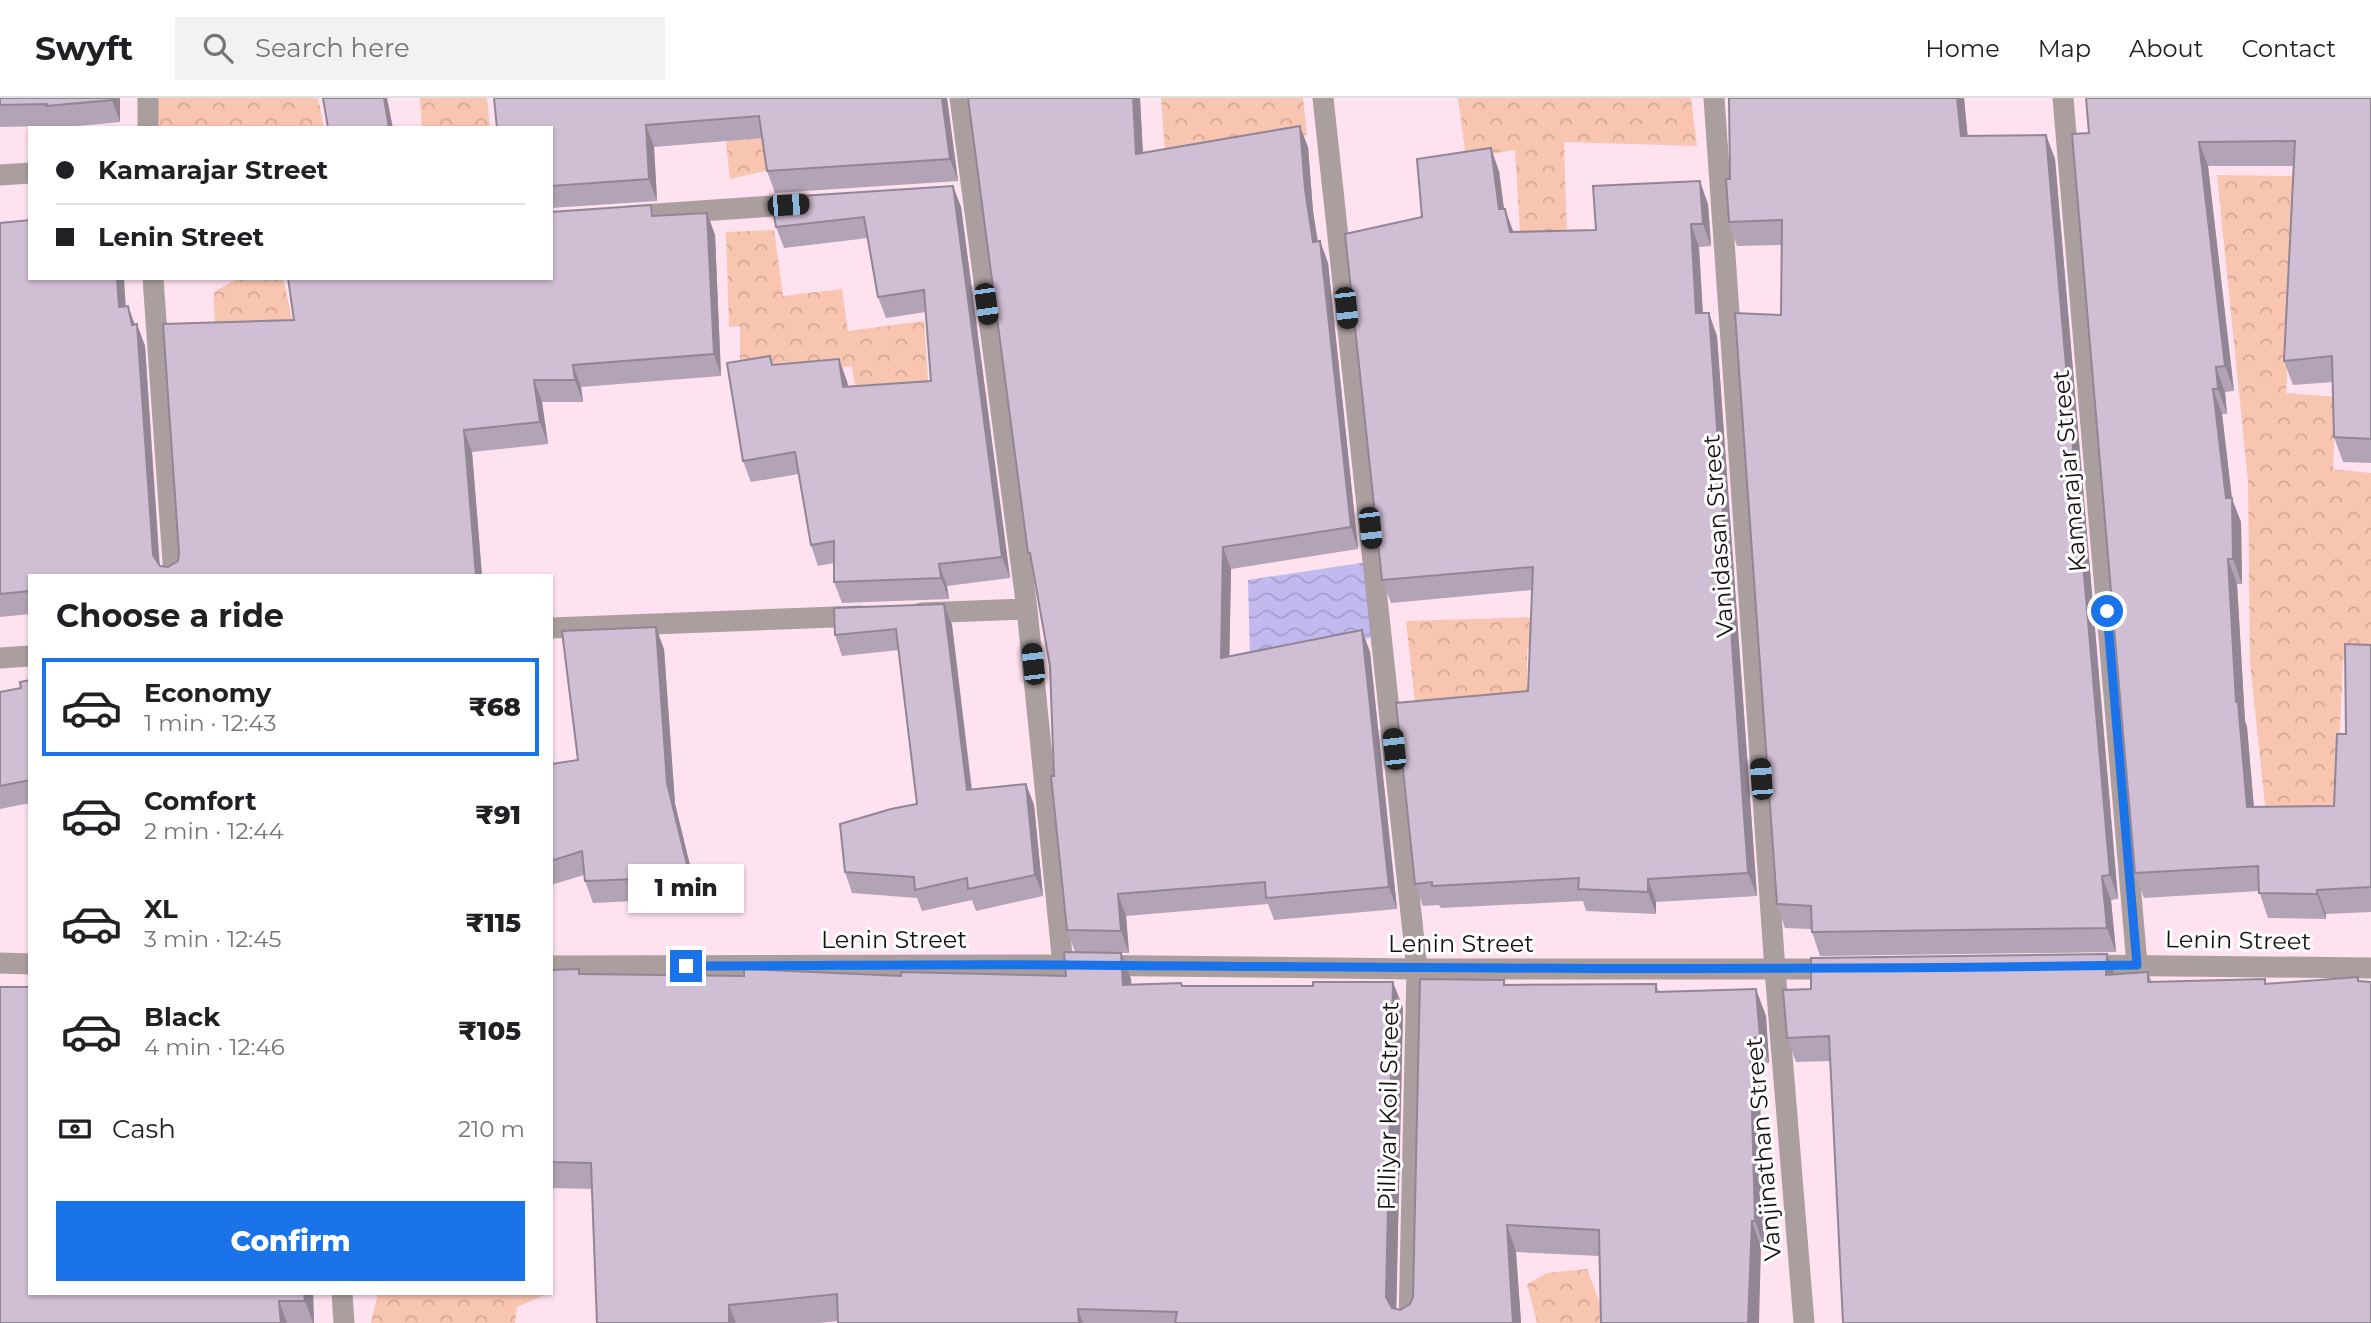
<!DOCTYPE html>
<html lang="en">
<head>
<meta charset="utf-8">
<style>
	:root { --surface:#fff; --page:#f2f2f2; --text:#202124; --muted:#757577; --line:#e0e0e0; --accent:#1a73e8 }
	body { margin:0; font-family:Montserrat,sans-serif; background:var(--page); color:var(--text); height:100vh; display:flex; flex-direction:column; font-size:26px; white-space:nowrap }
	* { box-sizing:border-box; margin:0 }
	p { font-size:23px; color:var(--muted) }
	.icon { flex:none; width:38px; height:38px; fill:none; stroke:currentColor; stroke-width:2; stroke-linecap:round; stroke-linejoin:round }
	.map { position:relative; flex:1; overflow:hidden }
	.drawer { position:absolute; left:28px; top:476px; width:525px; height:721px; display:flex; flex-direction:column; background:var(--surface); border-radius:0px; box-shadow:0 2px 5px #0004 }
	.drawer>* { flex:none }
	.banner { position:absolute; left:28px; top:28px; width:525px; height:154px; border-radius:0px; box-shadow:0 2px 5px #0004; display:grid; align-content:center; height:154px; padding:0 28px; background:var(--surface) }
	.end { position:absolute; width:32px; height:32px; margin:-16px; border:9px solid #1a73e8; background:#fff; box-shadow:0 0 0 4px #fff }
	.from { border-radius:50% }
	.bubble { position:absolute; height:49px; border-radius:0px; background:var(--surface); box-shadow:0 2px 5px #0004; font-size:23px; font-weight:800; line-height:49px; text-align:center }
	.car { position:absolute; width:21px; height:42px; margin:-21px -10px; border-radius:9px; box-shadow:0 0 5px 2px #0007; background:linear-gradient(#222 24%,#8ab4d8 0 40%,#222 0 76%,#8ab4d8 0 86%,#222 0) }
	.banner b { display:flex; align-items:center; gap:24px; height:66px; font-size:26px }
	.banner b+b { border-top:2px solid var(--line) }
	.banner i { width:18px; height:18px; background:var(--text) }
	ul { padding:0; list-style:none }
	li { display:flex; align-items:center; gap:21px; height:98px; margin:0 14px 10px; padding:0 14px; border:4px solid transparent; border-radius:0px }
	li div { flex:1 }
	li b { display:block; font-size:26px }
	li em { font-style:normal; font-weight:800 }
	li.on { border-color:var(--accent) }
	li>.icon { width:63px; height:63px; stroke-width:1.5 }
	h2 { padding:0 28px; font-size:32px; line-height:84px }
	.pay { display:flex; align-items:center; gap:18px; height:77px; padding:0 28px; font-size:26px }
	.pay p { margin-inline-start:auto }
	.action { display:flex; gap:14px; margin-top:auto; padding:14px 28px }
	.action a { flex:1; height:80px; border-radius:0px; background:var(--accent); color:#fff; font-size:28px; font-weight:800; line-height:80px; text-align:center }
	header { display:flex; align-items:center; gap:42px; box-sizing:border-box; height:98px; padding:0 35px; background:var(--surface); border-bottom:2px solid var(--line) }
	header strong { font-size:33px }
	nav { display:flex; gap:38px; margin-inline-start:auto; font-size:24px }
	.search { width:490px; height:63px; background:var(--page); display:flex; align-items:center; gap:18px; box-sizing:border-box; padding:0 24px; border-radius:0px; color:var(--muted); font-size:26px }
	.map>svg:first-child { display:block }
	.forest { fill:url(#forest-crowns) }
	.water { fill:url(#water-waves) }
	.lines { fill:none; stroke-linecap:round; stroke-linejoin:round }
	.minor { stroke:#ab9e9e; stroke-width:21 }
	.wall { fill:#b3a3b6 }
	.shaded-wall { fill:#928594 }
	.building { fill:#d0bed4; stroke:#928594; stroke-width:2 }
	.route { stroke:#1a73e8; stroke-width:9 }
	.labels { text-anchor:middle; dominant-baseline:central; stroke-width:6; stroke-linejoin:round; paint-order:stroke }
	.street-label { font-size:24px; fill:#191015; stroke:#fff }
</style>
</head>
<body>
<header>
<strong>Swyft</strong>
<div class="search"><svg class="icon" aria-label="search" viewBox="0 0 24 24"><circle cx="10" cy="10" r="6"/><path d="M15 15l6 6"/></svg>Search here</div>
<nav><a>Home</a><a>Map</a><a>About</a><a>Contact</a></nav>
</header>
<div class="map">
<svg width="2371" height="1225" viewBox="0 0 2371 1225">
	<defs>
		<pattern id="forest-crowns" width="20" height="18" patternUnits="userSpaceOnUse" patternTransform="scale(1.75)"><rect width="20" height="18" fill="#f8c5b0"/><path d="M2 6a3 3 0 1 1 6 0M12 15a3 3 0 1 1 6 0" fill="none" stroke="#d4a896"/></pattern>
		<pattern id="water-waves" width="16" height="10" patternUnits="userSpaceOnUse" patternTransform="scale(1.75)"><rect width="16" height="10" fill="#c2b9ef"/><path d="M0 5q4-4 8 0t8 0" fill="none" stroke="#a69ecc"/></pattern>
	</defs>
	<rect width="100%" height="100%" fill="#fee2ef"/>
	<path class="forest" d="M155,0H318L324,30H156Z
		M420,0H487L490,30H422Z
		M759,0L769,72L730,81L722,9Z
		M1161,0H1303L1307,37L1165,55Z
		M1458,0H1691L1697,48L1564,44L1567,137L1520,134L1515,52L1466,60Z
		M2217,77L2297,78L2286,295L2336,299L2333,371L2371,375V562H2343L2339,653L2330,727L2267,725L2250,565L2248,383Z
		M774,132L783,198L842,191L848,233L924,223L929,296L858,305L852,268L810,275H740V228L729,229L726,134Z
		M239,180H283L295,235L215,238L214,194Z
		M1569,518L1570,552L1527,551V608L1416,613L1406,523Z
		M1587,1171L1601,1208L1600,1225H1537L1527,1186L1547,1175Z
		M378,1195H548L517,1209L515,1225H371Z"/>
	<path class="water" d="M1367,464L1376,539L1250,562L1248,482Z"/>
	<g class="lines">
		<path class="minor" d="M960,0L1027,511L1063,867
			M1323,0L1417,871L1409,1225
			M1714,0L1775,872L1804,1225
			M2063,0L2137,867
			M148,30V0
			M0,77L30,75
			M628,118L802,106
			M153,180L174,478
			M921,515L1027,511
			M551,530L861,518
			M0,560L30,558
			M0,865L30,866
			M2083,867L2371,870
			M551,868L1063,867L1417,871H1840
			M342,1195L344,1225"/>
	</g>
	<path class="wall" d="M0,0H120V24L57,30H54V28L0,29Z
		M494,0H947L958,83L775,95L767,73L762,40L654,49L657,103L551,110V30Z
		M1140,0L1143,55L1308,49L1313,113L1318,143H1320L1328,165L1358,451L1231,471L1229,558L1362,532L1370,554L1397,811L1274,822L1268,806L1126,818L1129,855L1075,854L1067,832L1054,678L1050,568L1032,468L1028,455Z
		M1729,0H1964L1967,37H2046L2055,61L2118,801L2111,802L2116,854L1820,858L1811,831L1785,830L1777,806L1782,147L1737,148L1729,124L1730,81Z
		M2371,0V365L2343,364L2334,339L2333,284L2293,287L2284,263L2293,68H2208L2234,293L2225,294L2227,316H2222L2232,401L2241,424L2242,486H2237L2245,623L2247,629L2254,709L2334,708L2346,636L2371,547V814L2326,816V821L2268,820L2259,793L2144,800L2135,775L2089,35Z
		M1499,73L1504,111L1513,133L1596,132L1708,106L1711,148L1699,149L1703,215L1717,238L1757,798L1656,804V816L1586,813L1583,803L1441,810L1439,807L1423,808L1415,786L1528,593L1532,492L1391,505L1382,482L1422,119Z
		M953,88L961,109L1010,480L947,488L949,501L842,505L834,484V465L818,468L811,447L799,376L751,384L743,363L774,267L847,283L848,289L931,283L926,214L886,220L878,199L868,140L784,150L776,129Z
		M651,107L655,118L707,115L715,137L721,278L581,289L583,304H542L548,346L472,354L482,478H30V516L0,519V125L126,209L135,226L145,248L160,468L168,469L178,463L294,222Z
		M944,506L952,527L972,691L1026,686L1034,707L1043,798L976,813L972,802L922,813L917,800L852,795L845,774L917,706L899,552L842,558L835,537Z
		M664,551L675,706L698,800L593,805L585,783L584,777L551,787V666L578,662Z
		M30,582V705L0,711V594L21,590Z
		M1121,855L1131,881V886L1181,885L1183,888L1403,910L1396,1211L1400,1212L1410,1206L1504,882L1506,887L1656,886L1659,894L1766,918L1769,965L1759,966L1764,1149L1599,1158L1516,1154L1521,1225H838V1223L819,1225H597L592,1091L551,1090V872L579,871L581,876L744,878H1066Z
		M2148,874L2152,884L2267,886L2358,879L2359,883L1830,963L1796,964L1787,940L1811,891L2115,876Z
		M0,889L313,1195L314,1225H0Z"/>
	<path class="shaded-wall" d="M112,0H120V24L112,2Z
		M384,0H387L393,30H389Z
		M942,0H947L958,83L950,61Z
		M1133,0H1140L1144,78L1136,56Z
		M1957,0H1964L1970,61L1961,38Z
		M646,27L654,49L657,103L649,81Z
		M1300,28L1308,49L1313,113L1321,166L1313,144L1305,91Z
		M2046,37L2055,61L2118,801L2110,777Z
		M2199,44L2208,68L2234,293L2225,268Z
		M1491,50L1499,73L1507,134L1499,111Z
		M1700,83L1708,106L1711,148L1703,126Z
		M953,88L961,109L1010,480L1002,459Z
		M1505,111L1513,133L1510,134Z
		M707,115L715,137L721,278L714,256Z
		M1691,126L1699,149L1704,237L1696,215Z
		M1320,143L1328,165L1358,451L1351,429Z
		M117,180H124L127,231L119,209Z
		M128,208L136,230L137,226L145,248L160,478L153,457L132,227Z
		M1709,215L1717,238L1757,798L1748,775Z
		M839,261L847,283L851,311L843,289Z
		M573,267L581,289L583,304L575,282Z
		M2216,269L2225,294L2227,316L2218,291Z
		M534,282L542,304L548,346L540,324Z
		M2213,291L2222,316L2232,401L2241,424L2242,486L2233,461Z
		M464,332L472,354L482,478H476Z
		M1223,449L1231,471L1229,582L1221,560Z
		M2228,461L2237,486L2245,623L2247,629L2256,734L2247,709L2236,604Z
		M939,466L947,488L949,501L941,480Z
		M944,506L952,527L974,713L967,692Z
		M656,529L664,551L675,706L698,800L690,779L667,685Z
		M1362,532L1370,554L1397,811L1389,789Z
		M1026,686L1034,707L1043,798L1035,777Z
		M2102,778L2111,802L2116,854L2107,830Z
		M1648,781L1656,804V816L1648,794Z
		M2317,792L2326,816V821L2317,796Z
		M1118,796L1126,818L1129,855L1121,833Z
		M1121,855L1131,881L1133,913L1123,887Z
		M2107,856L2116,880L2106,877Z
		M1393,884L1403,910L1396,1225L1386,1199Z
		M1756,891L1766,918L1769,965L1760,939Z
		M1750,940L1759,966L1764,1149L1755,1123Z
		M1752,1123L1761,1149L1759,1225H1748Z
		M1507,1127L1516,1154L1521,1225H1513Z
		M304,1195H313L314,1225H313L305,1203Z
		M279,1203L287,1225H281Z
		M729,1207L736,1225H729Z
		M1078,1211L1083,1225H1079Z"/>
	<path class="building" d="M0,0H112V2L46,8L47,6L0,7Z
		M323,0H384L389,30H328Z
		M494,0H942L950,61L767,73L759,18L646,27L649,81L551,88V30H497Z
		M968,0H1133L1136,56L1300,28L1305,91L1313,144L1320,143L1351,429L1223,449L1221,560L1362,532L1389,789L1266,800L1265,784L1118,796L1121,833L1067,832L1051,678H1054L1050,568L1030,455H1028Z
		M1729,0H1957L1961,38L2046,37L2110,777L2102,778L2107,830L1812,834L1811,808L1777,806L1735,215L1781,217L1782,122L1729,124L1726,81H1730Z
		M2086,0H2371V341L2334,339L2332,258L2284,263L2295,43L2199,44L2225,268L2216,269L2218,291H2213L2226,400H2232L2233,461H2228L2236,604H2238L2247,709L2334,708L2337,636H2346L2345,546L2371,547V789L2317,792V796L2259,795L2258,768L2135,775L2072,36L2089,35Z
		M1491,50L1499,111H1505L1510,134L1596,132L1593,88L1700,83L1703,126H1691L1696,215H1709L1748,775L1648,781V794L1578,791L1579,780L1432,788V784L1415,786L1396,605L1528,593L1533,469L1382,482L1345,136L1422,119L1417,61Z
		M953,88L1002,459L939,466L941,480L834,484V443L811,447L795,354L743,363L727,265L770,258L772,267L839,261L843,289L931,283L924,192L878,199L864,119L776,129L771,100Z
		M651,107L652,118L707,115L714,256L573,267L575,282H534L540,324L464,332L476,478H30V493L0,496V125L30,122V180H117L119,209L128,208L132,227L137,226L153,457L160,468L168,469L178,463L179,455L163,226L294,222L288,180H551V114Z
		M944,506L967,692L1026,686L1035,777L968,791L967,780L915,792L914,779L845,774L840,726L891,711L917,706L896,531L835,537L834,510Z
		M656,529L667,685L690,779L585,783L582,753L551,763V666L578,662L562,533Z
		M30,582V682L0,688V594L21,590L20,584Z
		M1064,854L1121,855L1123,887L1181,885L1182,888H1313V884H1393L1386,1199L1392,1210L1400,1212L1410,1206L1413,1199L1420,881L1504,882V887L1656,886V894L1756,891L1760,939L1750,940L1755,1123H1752L1748,1225H1601L1599,1132L1507,1127L1513,1225H1175L1177,1214L1078,1211L1079,1225H838L837,1196L729,1207V1225H597L591,1065L551,1064V872L579,871V876L744,878V871L901,878V874L1066,878Z
		M2107,856L2106,877L2148,874V884L2265,881V886L2358,879V883L2371,884V1225H1843L1829,938L1787,940L1783,892L1811,891V860Z
		M0,889H30V1195H304L305,1203H279L281,1225H0Z"/>
	<g class="lines">
		<path class="route" d="M686,868C812,868 939,866 1065,867C1423,870 1780,873 2137,867L2107,513"/>
	</g>
	<g class="labels">
		<g class="street-label">
			<text transform="translate(2069 373) rotate(-95)">Kamarajar Street</text>
			<text transform="translate(1718 438) rotate(-94)">Vanidasan Street</text>
			<text x="894" y="841">Lenin Street</text>
			<text transform="translate(2238 842) rotate(1)">Lenin Street</text>
			<text x="1461" y="845">Lenin Street</text>
			<text transform="translate(1388 1008) rotate(-89)">Pilliyar Koil Street</text>
			<text transform="translate(1763 1051) rotate(-95)">Vanjinathan Street</text>
		</g>
	</g>
</svg>
<i class="end from" style="left:2107px;top:513px"></i>
<i class="end" style="left:686px;top:868px"></i>
<div class="bubble" style="left:628px;top:766px;width:116px">1 min</div>
<i class="car" style="left:788px;top:107px;rotate:86deg"></i>
<i class="car" style="left:986px;top:206px;rotate:172deg"></i>
<i class="car" style="left:1346px;top:210px;rotate:174deg"></i>
<i class="car" style="left:1370px;top:430px;rotate:174deg"></i>
<i class="car" style="left:1033px;top:566px;rotate:354deg"></i>
<i class="car" style="left:1394px;top:651px;rotate:354deg"></i>
<i class="car" style="left:1761px;top:681px;rotate:356deg"></i>
<div class="banner">
<b><i class="from"></i>Kamarajar Street</b>
<b><i></i>Lenin Street</b>
</div>
<section class="drawer">
<h2>Choose a ride</h2>
<ul>
<li class="on"><svg class="icon" aria-label="car" viewBox="0 0 24 24"><path d="M5 17H2v-5l4-1 3-4h7l3 4 3 1v5h-3M9 17h6M6 11h13"/><circle cx="7" cy="17" r="2"/><circle cx="17" cy="17" r="2"/></svg><div><b>Economy</b><p>1 min · 12:43</p></div><em>₹68</em></li>
<li><svg class="icon" aria-label="car" viewBox="0 0 24 24"><path d="M5 17H2v-5l4-1 3-4h7l3 4 3 1v5h-3M9 17h6M6 11h13"/><circle cx="7" cy="17" r="2"/><circle cx="17" cy="17" r="2"/></svg><div><b>Comfort</b><p>2 min · 12:44</p></div><em>₹91</em></li>
<li><svg class="icon" aria-label="car" viewBox="0 0 24 24"><path d="M5 17H2v-5l4-1 3-4h7l3 4 3 1v5h-3M9 17h6M6 11h13"/><circle cx="7" cy="17" r="2"/><circle cx="17" cy="17" r="2"/></svg><div><b>XL</b><p>3 min · 12:45</p></div><em>₹115</em></li>
<li><svg class="icon" aria-label="car" viewBox="0 0 24 24"><path d="M5 17H2v-5l4-1 3-4h7l3 4 3 1v5h-3M9 17h6M6 11h13"/><circle cx="7" cy="17" r="2"/><circle cx="17" cy="17" r="2"/></svg><div><b>Black</b><p>4 min · 12:46</p></div><em>₹105</em></li>
</ul>
<div class="pay"><svg class="icon" aria-label="cash" viewBox="0 0 24 24"><path d="M3 7h18v10H3z"/><circle cx="12" cy="12" r="2"/></svg>Cash<p>210 m</p></div>
<div class="action"><a>Confirm</a></div>
</section>
</div>
</body>
</html>
